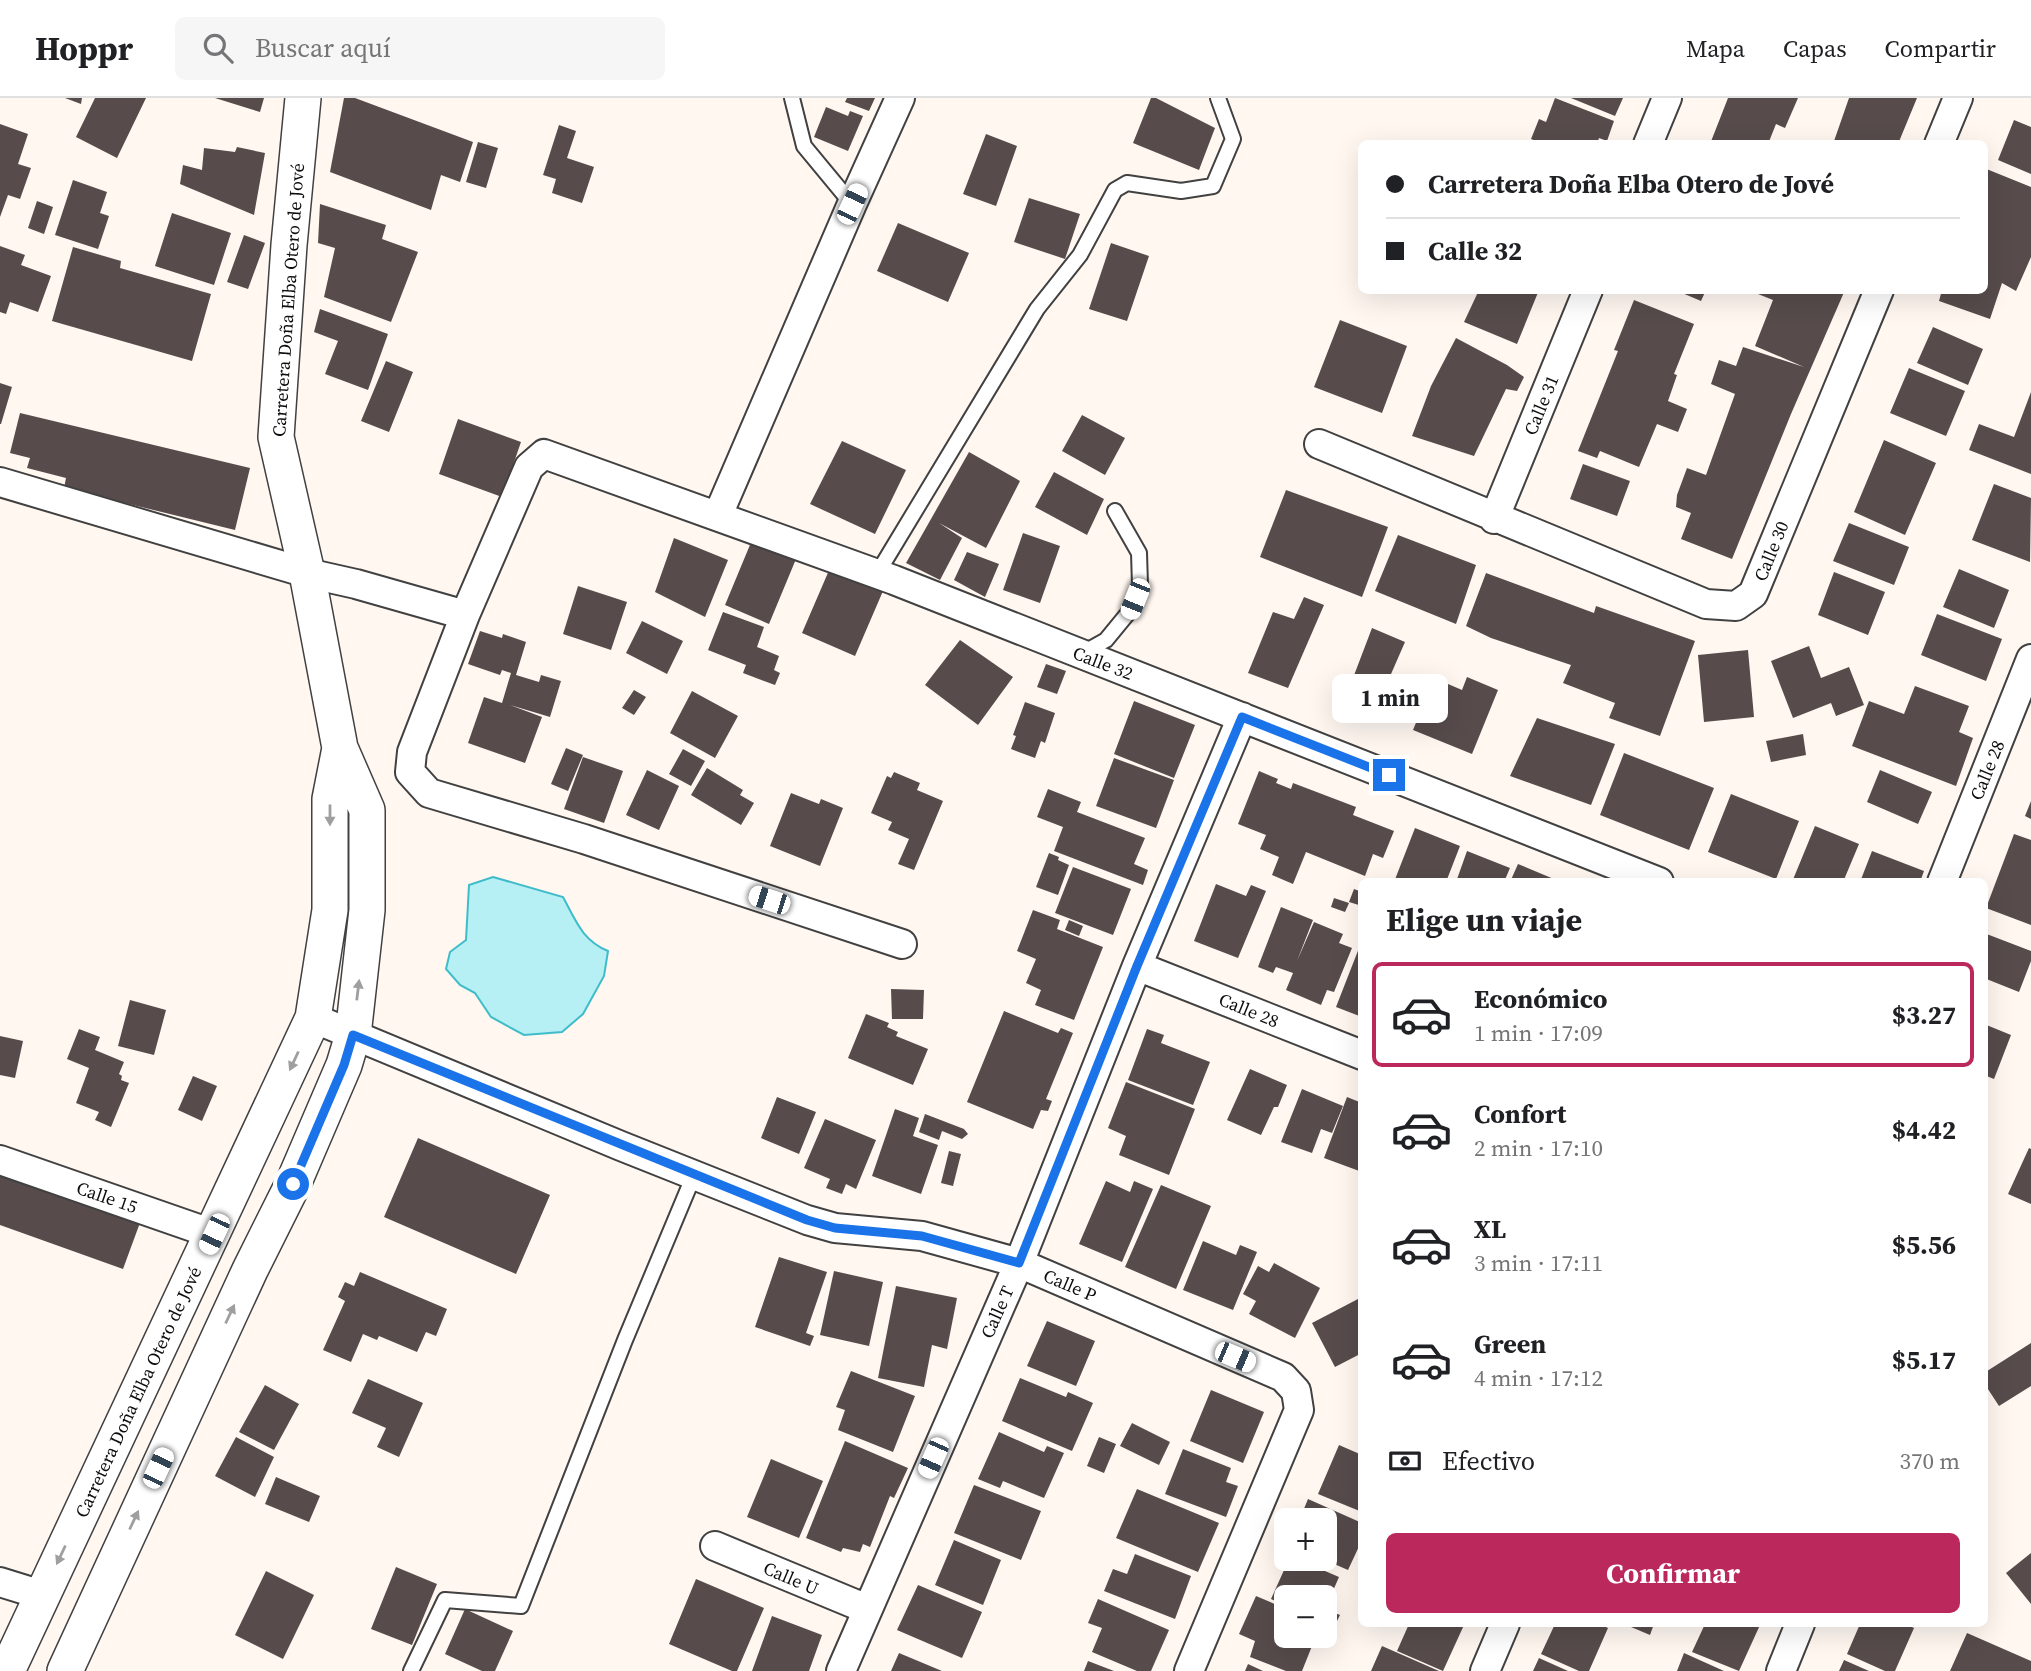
<!DOCTYPE html>
<html lang="es">
<head>
<meta charset="utf-8">
<style>
	:root { --surface:#fff; --page:#f6f6f6; --text:#202124; --muted:#757577; --line:#e0e0e0; --accent:#bb295c }
	body { margin:0; font-family:"Source Serif 4",serif; background:var(--page); color:var(--text); height:100vh; display:flex; flex-direction:column; font-size:26px; white-space:nowrap }
	* { box-sizing:border-box; margin:0 }
	p { font-size:23px; color:var(--muted) }
	.icon { flex:none; width:38px; height:38px; fill:none; stroke:currentColor; stroke-width:2; stroke-linecap:round; stroke-linejoin:round }
	.map { position:relative; flex:1; overflow:hidden }
	.details { position:absolute; left:1358px; top:780px; width:630px; height:749px; display:flex; flex-direction:column; background:var(--surface); border-radius:10px; box-shadow:0 7px 28px #0002 }
	.details>* { flex:none }
	.hud { position:absolute; left:1358px; top:42px; width:630px; height:154px; border-radius:10px; box-shadow:0 7px 28px #0002; display:grid; align-content:center; height:154px; padding:0 28px; background:var(--surface) }
	.controls { position:absolute; left:1274px; top:1410px; display:grid; gap:14px }
	.controls a { display:grid; place-items:center; width:63px; height:63px; border-radius:10px; background:var(--surface); box-shadow:0 7px 28px #0002; font-size:35px }
	.end { position:absolute; width:32px; height:32px; margin:-16px; border:9px solid #1a73e8; background:#fff; box-shadow:0 0 0 4px #fff }
	.from { border-radius:50% }
	.bubble { position:absolute; height:49px; border-radius:10px; background:var(--surface); box-shadow:0 7px 28px #0002; font-size:23px; font-weight:700; line-height:49px; text-align:center }
	.car { position:absolute; width:21px; height:42px; margin:-21px -10px; border-radius:9px; box-shadow:0 0 5px 2px #0007; background:linear-gradient(#fff 24%,#345 0 40%,#fff 0 76%,#345 0 86%,#fff 0) }
	.hud b { display:flex; align-items:center; gap:24px; height:66px; font-size:26px }
	.hud b+b { border-top:2px solid var(--line) }
	.hud i { width:18px; height:18px; background:var(--text) }
	ul { padding:0; list-style:none }
	li { display:flex; align-items:center; gap:21px; height:105px; margin:0 14px 10px; padding:0 14px; border:4px solid transparent; border-radius:10px }
	li div { flex:1 }
	li b { display:block; font-size:26px }
	li em { font-style:normal; font-weight:700 }
	li.on { border-color:var(--accent) }
	li>.icon { width:63px; height:63px; stroke-width:1.5 }
	h2 { padding:0 28px; font-size:32px; line-height:84px }
	.pay { display:flex; align-items:center; gap:18px; height:77px; padding:0 28px; font-size:26px }
	.pay p { margin-inline-start:auto }
	.cta { display:flex; gap:14px; margin-top:auto; padding:14px 28px }
	.cta a { flex:1; height:80px; border-radius:10px; background:var(--accent); color:#fff; font-size:28px; font-weight:700; line-height:80px; text-align:center }
	header { display:flex; align-items:center; gap:42px; box-sizing:border-box; height:98px; padding:0 35px; background:var(--surface); border-bottom:2px solid var(--line) }
	header strong { font-size:33px }
	nav { display:flex; gap:38px; margin-inline-start:auto; font-size:24px }
	.search { width:490px; height:63px; background:var(--page); display:flex; align-items:center; gap:18px; box-sizing:border-box; padding:0 24px; border-radius:10px; color:var(--muted); font-size:26px }
	.map>svg:first-child { display:block }
	.water { fill:#b6f0f5; stroke:#3fbcca; stroke-width:2 }
	.building { fill:#574c4b }
	.lines { fill:none; stroke-linecap:round; stroke-linejoin:round }
	.service-casing { stroke:#414141; stroke-width:18 }
	.minor-casing { stroke:#414141; stroke-width:32 }
	.tertiary-casing { stroke:#414141; stroke-width:38 }
	.service { stroke:#fff; stroke-width:14 }
	.minor { stroke:#fff; stroke-width:28 }
	.tertiary { stroke:#fff; stroke-width:35 }
	.oneway { fill:#9f9f9f }
	.route { stroke:#1a73e8; stroke-width:9 }
	.labels { text-anchor:middle; dominant-baseline:central; stroke-width:7; stroke-linejoin:round; paint-order:stroke }
	.street-label { font-size:18px; fill:#0e0e0e; stroke:#fff }
</style>
</head>
<body>
<header>
<strong>Hoppr</strong>
<div class="search"><svg class="icon" aria-label="search" viewBox="0 0 24 24"><circle cx="10" cy="10" r="6"/><path d="M15 15l6 6"/></svg>Buscar aquí</div>
<nav><a>Mapa</a><a>Capas</a><a>Compartir</a></nav>
</header>
<div class="map">
<svg width="2031" height="1573" viewBox="0 0 2031 1573">
	<rect width="100%" height="100%" fill="#fff7f0"/>
	<path class="water" d="M493,779L563,799C576,823 582,842 608,853L604,878L583,916L562,934L524,937L491,919L475,895L460,887L446,871L450,854L466,842L469,787Z"/>
	<path class="building" d="M65,0H82L81,6Z
		M95,0H146L117,60L76,39Z
		M215,0H264L260,14Z
		M344,0H355L473,44L460,84L441,77L431,112L330,74Z
		M847,0H875L869,13L845,4Z
		M1151,0H1156L1215,30L1199,72L1133,45Z
		M1555,0L1614,23L1607,43L1599,40L1597,46L1535,45L1536,43L1531,41L1539,21L1546,24Z
		M1571,0H1623L1615,18Z
		M1728,0H1798L1785,30L1776,26L1768,46H1710Z
		M1849,0H1917L1898,46H1833Z
		M826,9L848,18L850,13L863,18L848,53L814,39Z
		M2014,22L2031,29V76L1998,62Z
		M0,26L28,36L18,66L31,70L20,101L8,97L0,119Z
		M559,27L576,33L567,60L594,69L582,105L552,95L556,81L543,77Z
		M986,36L1017,48L996,108L963,96Z
		M478,44L498,50L486,90L466,84Z
		M237,49L265,55L254,117L180,86L183,67L202,72L204,50L235,54Z
		M1984,70L2031,89V159L2016,193L2002,185L1990,221L1939,203L1942,192H1984Z
		M73,82L107,94L100,115L109,118L98,151L55,137Z
		M1029,100L1080,116L1065,161L1014,144Z
		M37,103L53,109L44,136L28,130Z
		M320,106L386,127L382,141L418,154L391,224L324,199L335,150L318,145Z
		M172,115L231,135L214,187L155,168Z
		M898,125L969,155L948,204L877,173Z
		M244,137L265,145L248,191L227,184Z
		M1111,145L1149,158L1127,223L1089,211Z
		M0,148L25,157L21,167L51,178L38,214L10,204L6,216L0,214Z
		M73,149L121,163L120,170L211,196L192,263L52,223Z
		M1479,192H1539L1517,246L1464,224Z
		M1675,192H1706L1701,203Z
		M1748,192H1845L1791,316L1732,461L1681,441L1691,415L1676,409L1677,397L1687,370L1706,377L1735,296L1711,286L1719,262L1736,268L1743,249L1804,269L1755,248L1773,202Z
		M1634,202L1694,226L1674,276L1677,277L1668,303L1687,311L1678,334L1657,326L1639,369L1600,353L1597,360L1578,353L1618,253L1614,252Z
		M320,211L388,236L368,292L325,276L338,243L314,234Z
		M1340,222L1407,248L1382,315L1314,289Z
		M1933,229L1983,251L1968,287L1917,265Z
		M1456,240L1507,267L1524,279L1517,293L1506,291L1474,358L1412,338L1431,288Z
		M386,263L413,274L389,334L361,323Z
		M1909,270L1965,293L1946,338L1890,315Z
		M0,285L12,289L1,326H0Z
		M2031,294V376L1969,352L1979,326L2014,339Z
		M20,315L250,370L235,432L64,390L66,380L27,370L30,360L10,355Z
		M1082,317L1125,340L1105,377L1062,353Z
		M458,321L521,344L502,399L439,376Z
		M1884,342L1936,365L1905,437L1854,414Z
		M842,343L906,372L875,436L810,406Z
		M969,354L1020,383L986,450L939,425L962,440L940,482L906,465Z
		M1583,366L1630,383L1617,418L1570,401Z
		M1054,374L1104,401L1087,437L1035,409Z
		M1994,386L2031,400L2030,464L1972,442Z
		M1286,392L1388,429L1362,499L1260,459Z
		M1849,425L1909,449L1894,487L1833,463Z
		M1023,435L1060,448L1040,505L1003,492Z
		M1398,437L1476,467L1456,526L1375,493Z
		M674,440L728,462L705,519L655,494Z
		M752,442L796,461L769,526L725,507Z
		M967,454L999,466L985,499L954,482Z
		M830,470L883,493L855,558L802,535Z
		M1959,471L2009,492L1994,530L1943,509Z
		M1834,474L1885,494L1868,537L1818,517Z
		M1486,475L1594,515L1596,508L1695,543L1660,638L1609,620L1615,605L1563,585L1571,567L1491,540L1466,528Z
		M578,488L627,504L611,552L563,536Z
		M1304,499L1324,507L1288,590L1248,575L1273,514L1294,521Z
		M723,514L764,529L757,549L779,558L774,572L780,575L775,587L743,575L746,567L708,552Z
		M1937,516L2002,541L1986,583L1921,557Z
		M642,523L683,543L667,576L626,555Z
		M1372,530L1405,544L1374,615L1345,601Z
		M480,533L502,540L503,536L526,544L516,577L539,584L541,577L561,583L550,619L510,607L542,619L525,665L468,645L484,599L502,605L511,575L502,572L500,577L468,566Z
		M960,542L1013,579L978,627L925,587Z
		M1809,548L1821,580L1849,569L1864,607L1836,618L1831,605L1793,620L1771,563Z
		M1748,552L1754,619L1704,624L1698,557Z
		M1046,566L1066,573L1057,596L1037,589Z
		M1467,579L1498,592L1472,656L1413,632L1434,580L1462,592Z
		M1915,588L1969,608L1959,634L1973,640L1956,688L1852,648L1869,603L1904,616Z
		M634,592L646,599L634,617L622,610Z
		M692,593L738,618L715,660L670,635Z
		M1134,603L1195,627L1174,680L1114,656Z
		M1025,604L1055,615L1045,645L1041,643L1035,660L1011,651L1016,638L1013,637Z
		M1537,620L1615,646L1591,707L1510,678Z
		M1803,636L1806,657L1771,664L1766,643Z
		M566,650L583,657L568,693L551,686Z
		M683,651L705,663L691,688L669,676Z
		M1624,655L1714,690L1689,752L1600,717Z
		M583,659L623,673L604,725L564,711Z
		M1114,660L1174,682L1156,730L1096,708Z
		M707,670L743,692L740,697L754,705L741,727L691,697Z
		M647,672L679,688L659,732L626,717Z
		M1880,672L1932,694L1918,726L1867,704Z
		M1259,673L1278,681L1276,685L1291,691L1293,685L1356,709L1353,717L1394,733L1383,760L1373,756L1365,778L1306,754L1293,786L1272,777L1279,759L1260,751L1266,737L1238,726Z
		M894,674L920,685L917,692L943,703L914,772L898,766L909,741L888,732L892,724L871,715L887,678L891,680Z
		M1048,691L1081,704L1077,714L1145,740L1134,766L1148,772L1143,787L1054,753L1063,729L1037,719Z
		M791,695L819,706L821,701L843,710L820,768L770,748Z
		M1731,696L1799,723L1776,781L1708,754Z
		M2031,703V721L2025,718Z
		M1815,728L1859,746L1843,784H1792Z
		M1415,730L1460,748L1446,784H1394Z
		M2014,736L2031,742V827L1986,810Z
		M1467,753L1510,770L1504,784H1456Z
		M1872,753L1924,773L1920,784H1860Z
		M1049,755L1059,759L1058,762L1069,767L1058,797L1036,789Z
		M1518,766L1561,784H1510Z
		M1073,769L1131,791L1113,837L1055,815Z
		M1216,786L1246,798L1251,787L1266,793L1238,860L1194,843Z
		M1354,791L1362,794V808L1349,804Z
		M1334,800L1349,805L1345,814L1331,809Z
		M1281,809L1313,822L1297,863L1314,824L1343,836L1339,845L1352,850L1334,894L1327,892L1321,907L1286,892L1293,875L1276,869L1273,875L1258,869Z
		M1033,812L1060,822L1057,831L1103,849L1074,922L1035,907L1041,892L1026,885L1036,861L1017,853Z
		M1069,822L1083,828L1079,838L1065,832Z
		M1984,835L2031,853V863L2019,894L1984,880Z
		M1361,845H1362V919L1336,909Z
		M891,891L924,892L923,921H892Z
		M130,902L166,912L154,957L118,948Z
		M1004,913L1058,935L1061,930L1073,935L1046,1001L1052,1003L1048,1013L1041,1012L1033,1031L967,1004Z
		M866,916L889,925L887,929L898,934L896,938L928,951L913,987L848,960Z
		M1984,926L2011,937L1994,981L1984,977Z
		M79,931L100,939L95,952L124,964L119,976L122,978L121,982L129,985L111,1029L95,1022L99,1014L76,1005L89,970L67,961Z
		M1147,931L1164,937L1161,945L1210,964L1193,1007L1128,982Z
		M0,938L23,943L15,980L0,977Z
		M1250,971L1287,987L1278,1009H1274L1261,1037L1227,1022Z
		M193,978L217,988L202,1023L178,1012Z
		M1126,984L1195,1011L1169,1077L1119,1057L1126,1038L1108,1030Z
		M1302,991L1343,1008L1332,1035L1321,1031L1312,1055L1281,1044Z
		M777,999L816,1014L799,1056L761,1040Z
		M1347,999L1362,1005V1074L1324,1060Z
		M895,1011L919,1020L913,1038L938,1047L921,1096L872,1078Z
		M925,1016L964,1031L968,1036L962,1041L942,1033L939,1042L919,1034Z
		M825,1021L876,1042L856,1091L846,1086L842,1096L826,1090L830,1081L804,1070Z
		M418,1040L550,1097L516,1176L384,1119Z
		M2029,1050L2031,1051V1106L2008,1096Z
		M949,1053L961,1056L953,1088L941,1085Z
		M0,1071L141,1122L123,1171L0,1127Z
		M1106,1083L1130,1094L1134,1083L1153,1091L1122,1164L1079,1146Z
		M1161,1087L1211,1108L1176,1191L1125,1169Z
		M1203,1143L1236,1157L1240,1147L1257,1154L1233,1212L1183,1192Z
		M779,1159L827,1174L806,1235L814,1238L810,1248L755,1229Z
		M1274,1165L1320,1190L1295,1240L1249,1216L1256,1203L1243,1196L1258,1168L1269,1174Z
		M834,1173L883,1184L869,1248L820,1237Z
		M360,1174L447,1211L436,1238L426,1234L417,1254L379,1238L377,1242L363,1236L351,1264L323,1252L345,1203L338,1199L345,1184L354,1188Z
		M896,1188L957,1200L947,1251L932,1247L924,1289L878,1280Z
		M1358,1201L1362,1208V1255L1335,1269L1312,1225Z
		M1047,1223L1095,1243L1076,1288L1027,1268Z
		M2031,1245V1288L1999,1308L1984,1285V1275Z
		M851,1273L915,1298L893,1354L838,1332L845,1312L836,1309Z
		M1020,1280L1066,1299L1068,1294L1093,1305L1072,1353L1002,1323Z
		M368,1281L423,1305L399,1359L377,1349L386,1330L352,1315Z
		M265,1287L299,1306L274,1352L239,1334Z
		M1211,1292L1264,1314L1243,1365L1190,1343Z
		M1132,1325L1170,1344L1159,1367L1120,1348Z
		M999,1334L1044,1354L1047,1348L1064,1355L1044,1400L1003,1383L1000,1390L978,1381Z
		M236,1339L274,1359L255,1399L215,1378Z
		M1099,1339L1116,1346L1104,1375L1087,1368Z
		M845,1343L908,1370L894,1400L890,1398L870,1449L863,1446L860,1454L843,1450L841,1454L806,1440Z
		M1339,1347L1362,1357V1414L1318,1396Z
		M1183,1351L1231,1370L1226,1384L1238,1388L1226,1419L1165,1396Z
		M771,1361L823,1383L799,1440L747,1419Z
		M276,1379L320,1398L309,1424L265,1406Z
		M974,1387L1041,1413L1021,1462L954,1435Z
		M1137,1391L1219,1425L1198,1474L1116,1440Z
		M1308,1401L1362,1425V1442L1348,1472L1325,1462V1423H1299Z
		M954,1442L1001,1462L983,1507L935,1487Z
		M2031,1455V1506L2006,1475Z
		M1135,1456L1191,1478L1175,1521L1104,1493L1113,1471L1127,1476Z
		M1289,1461H1297L1339,1479L1325,1511L1340,1517L1334,1529L1325,1525V1500H1286V1508L1271,1501Z
		M396,1469L437,1486L412,1547L371,1531Z
		M266,1473L314,1497L283,1561L235,1537Z
		M696,1481L764,1510L737,1573H732L669,1546Z
		M918,1487L982,1514L962,1560L897,1532Z
		M1256,1498L1277,1507L1275,1515L1286,1519V1538H1316L1302,1573H1286L1250,1559L1255,1543L1239,1536Z
		M1098,1501L1169,1532L1151,1573H1137L1092,1554L1102,1530L1088,1525Z
		M465,1511L513,1533L495,1573H482L445,1556Z
		M772,1518L822,1537L809,1573H752Z
		M1409,1526L1464,1527L1443,1573L1397,1553Z
		M1555,1526H1599L1608,1530L1589,1573H1579L1541,1556Z
		M1624,1526H1654L1650,1537Z
		M1705,1526L1760,1527L1739,1573L1692,1554Z
		M1860,1526H1906L1914,1530L1895,1573H1885L1847,1556Z
		M1967,1535L2031,1563V1573H1950Z
		M1382,1548L1439,1573H1371Z
		M899,1555L942,1573H891Z
		M1684,1555L1724,1573H1677Z
		M1539,1560L1568,1573H1533Z
		M1844,1562L1869,1573H1839Z
		M1088,1563L1114,1573H1084Z
		M1248,1566L1263,1573H1245Z"/>
	<g class="lines">
		<defs>
			<path id="service" d="M792,0L804,48L852,106
				M877,476L1037,211L1080,157L1115,92L1127,85L1181,93L1213,88L1233,41L1218,0
				M1081,556L1106,542L1129,514L1140,487L1139,455L1115,413
				M411,1573L445,1502L521,1508L625,1242L694,1077"/>
			<path id="minor" d="M1648,46L1667,0
				M1939,46L1958,0
				M1319,346L1706,506L1736,508L1753,496L1879,192
				M0,384L307,475L356,486L465,517
				M718,417L852,106L900,0
				M1494,421L1588,192
				M1942,784L2031,561
				M902,846L584,741L429,695L410,674L412,654L465,517L529,369L544,356L894,482L1659,784
				M1137,868L1362,957
				M313,920L621,1048L807,1122L835,1130L922,1138L1019,1165L1283,1279L1296,1293L1299,1312L1189,1573
				M0,1062L213,1136
				M715,1448L867,1511
				M0,1484L42,1497
				M841,1573L1019,1165L1137,868L1242,619
				M1485,1573L1505,1526
				M1781,1573L1800,1526"/>
			<path id="tertiary" d="M7,1573L313,920L330,812V701L340,650
				M65,1573L250,1172L293,1086L344,967L353,937L367,812V712L340,650L307,475L276,339L289,147L303,0"/>
		</defs>
		<use href="#service" class="service-casing"/>
		<use href="#minor" class="minor-casing"/>
		<use href="#tertiary" class="tertiary-casing"/>
		<use href="#service" class="service"/>
		<use href="#minor" class="minor"/>
		<use href="#tertiary" class="tertiary"/>
	</g>
	<defs><path id="oneway-solid" d="M-6-.8H1V-3.2L6.5 0L1 3.2V.8H-6Z" transform="scale(1.75)"/></defs>
	<g class="oneway">
		<use href="#oneway-solid" transform="translate(330 717) rotate(90)"/>
		<use href="#oneway-solid" transform="translate(358 892) rotate(-83)"/>
		<use href="#oneway-solid" transform="translate(294 963) rotate(115)"/>
		<use href="#oneway-solid" transform="translate(230 1216) rotate(-65)"/>
		<use href="#oneway-solid" transform="translate(134 1422) rotate(-65)"/>
		<use href="#oneway-solid" transform="translate(61 1457) rotate(115)"/>
	</g>
	<g class="lines">
		<path class="route" d="M293,1086L344,967L353,937L807,1122L835,1130L922,1138L1019,1165L1137,868L1242,619L1389,677"/>
	</g>
	<g class="labels">
		<g class="street-label">
			<text transform="translate(288 202) rotate(-86)">Carretera Doña Elba Otero de Jové</text>
			<text transform="translate(1541 307) rotate(-68)">Calle 31</text>
			<text transform="translate(1771 453) rotate(-68)">Calle 30</text>
			<text transform="translate(1103 565) rotate(21)">Calle 32</text>
			<text transform="translate(1987 672) rotate(-68)">Calle 28</text>
			<text transform="translate(1249 912) rotate(22)">Calle 28</text>
			<text transform="translate(107 1099) rotate(19)">Calle 15</text>
			<text transform="translate(1070 1187) rotate(23)">Calle P</text>
			<text transform="translate(997 1214) rotate(-66)">Calle T</text>
			<text transform="translate(138 1294) rotate(-65)">Carretera Doña Elba Otero de Jové</text>
			<text transform="translate(791 1480) rotate(23)">Calle U</text>
		</g>
	</g>
</svg>
<div class="controls">
<a>+</a>
<a>−</a>
</div>
<i class="end from" style="left:293px;top:1086px"></i>
<i class="end" style="left:1389px;top:677px"></i>
<div class="bubble" style="left:1332px;top:576px;width:116px">1 min</div>
<i class="car" style="left:852px;top:106px;rotate:25deg"></i>
<i class="car" style="left:1135px;top:501px;rotate:202deg"></i>
<i class="car" style="left:769px;top:802px;rotate:288deg"></i>
<i class="car" style="left:214px;top:1136px;rotate:205deg"></i>
<i class="car" style="left:1235px;top:1259px;rotate:113deg"></i>
<i class="car" style="left:933px;top:1360px;rotate:204deg"></i>
<i class="car" style="left:158px;top:1370px;rotate:25deg"></i>
<div class="hud">
<b><i class="from"></i>Carretera Doña Elba Otero de Jové</b>
<b><i></i>Calle 32</b>
</div>
<section class="details">
<h2>Elige un viaje</h2>
<ul>
<li class="on"><svg class="icon" aria-label="car" viewBox="0 0 24 24"><path d="M5 17H2v-5l4-1 3-4h7l3 4 3 1v5h-3M9 17h6M6 11h13"/><circle cx="7" cy="17" r="2"/><circle cx="17" cy="17" r="2"/></svg><div><b>Económico</b><p>1 min · 17:09</p></div><em>$3.27</em></li>
<li><svg class="icon" aria-label="car" viewBox="0 0 24 24"><path d="M5 17H2v-5l4-1 3-4h7l3 4 3 1v5h-3M9 17h6M6 11h13"/><circle cx="7" cy="17" r="2"/><circle cx="17" cy="17" r="2"/></svg><div><b>Confort</b><p>2 min · 17:10</p></div><em>$4.42</em></li>
<li><svg class="icon" aria-label="car" viewBox="0 0 24 24"><path d="M5 17H2v-5l4-1 3-4h7l3 4 3 1v5h-3M9 17h6M6 11h13"/><circle cx="7" cy="17" r="2"/><circle cx="17" cy="17" r="2"/></svg><div><b>XL</b><p>3 min · 17:11</p></div><em>$5.56</em></li>
<li><svg class="icon" aria-label="car" viewBox="0 0 24 24"><path d="M5 17H2v-5l4-1 3-4h7l3 4 3 1v5h-3M9 17h6M6 11h13"/><circle cx="7" cy="17" r="2"/><circle cx="17" cy="17" r="2"/></svg><div><b>Green</b><p>4 min · 17:12</p></div><em>$5.17</em></li>
</ul>
<div class="pay"><svg class="icon" aria-label="cash" viewBox="0 0 24 24"><path d="M3 7h18v10H3z"/><circle cx="12" cy="12" r="2"/></svg>Efectivo<p>370 m</p></div>
<div class="cta"><a>Confirmar</a></div>
</section>
</div>
</body>
</html>
